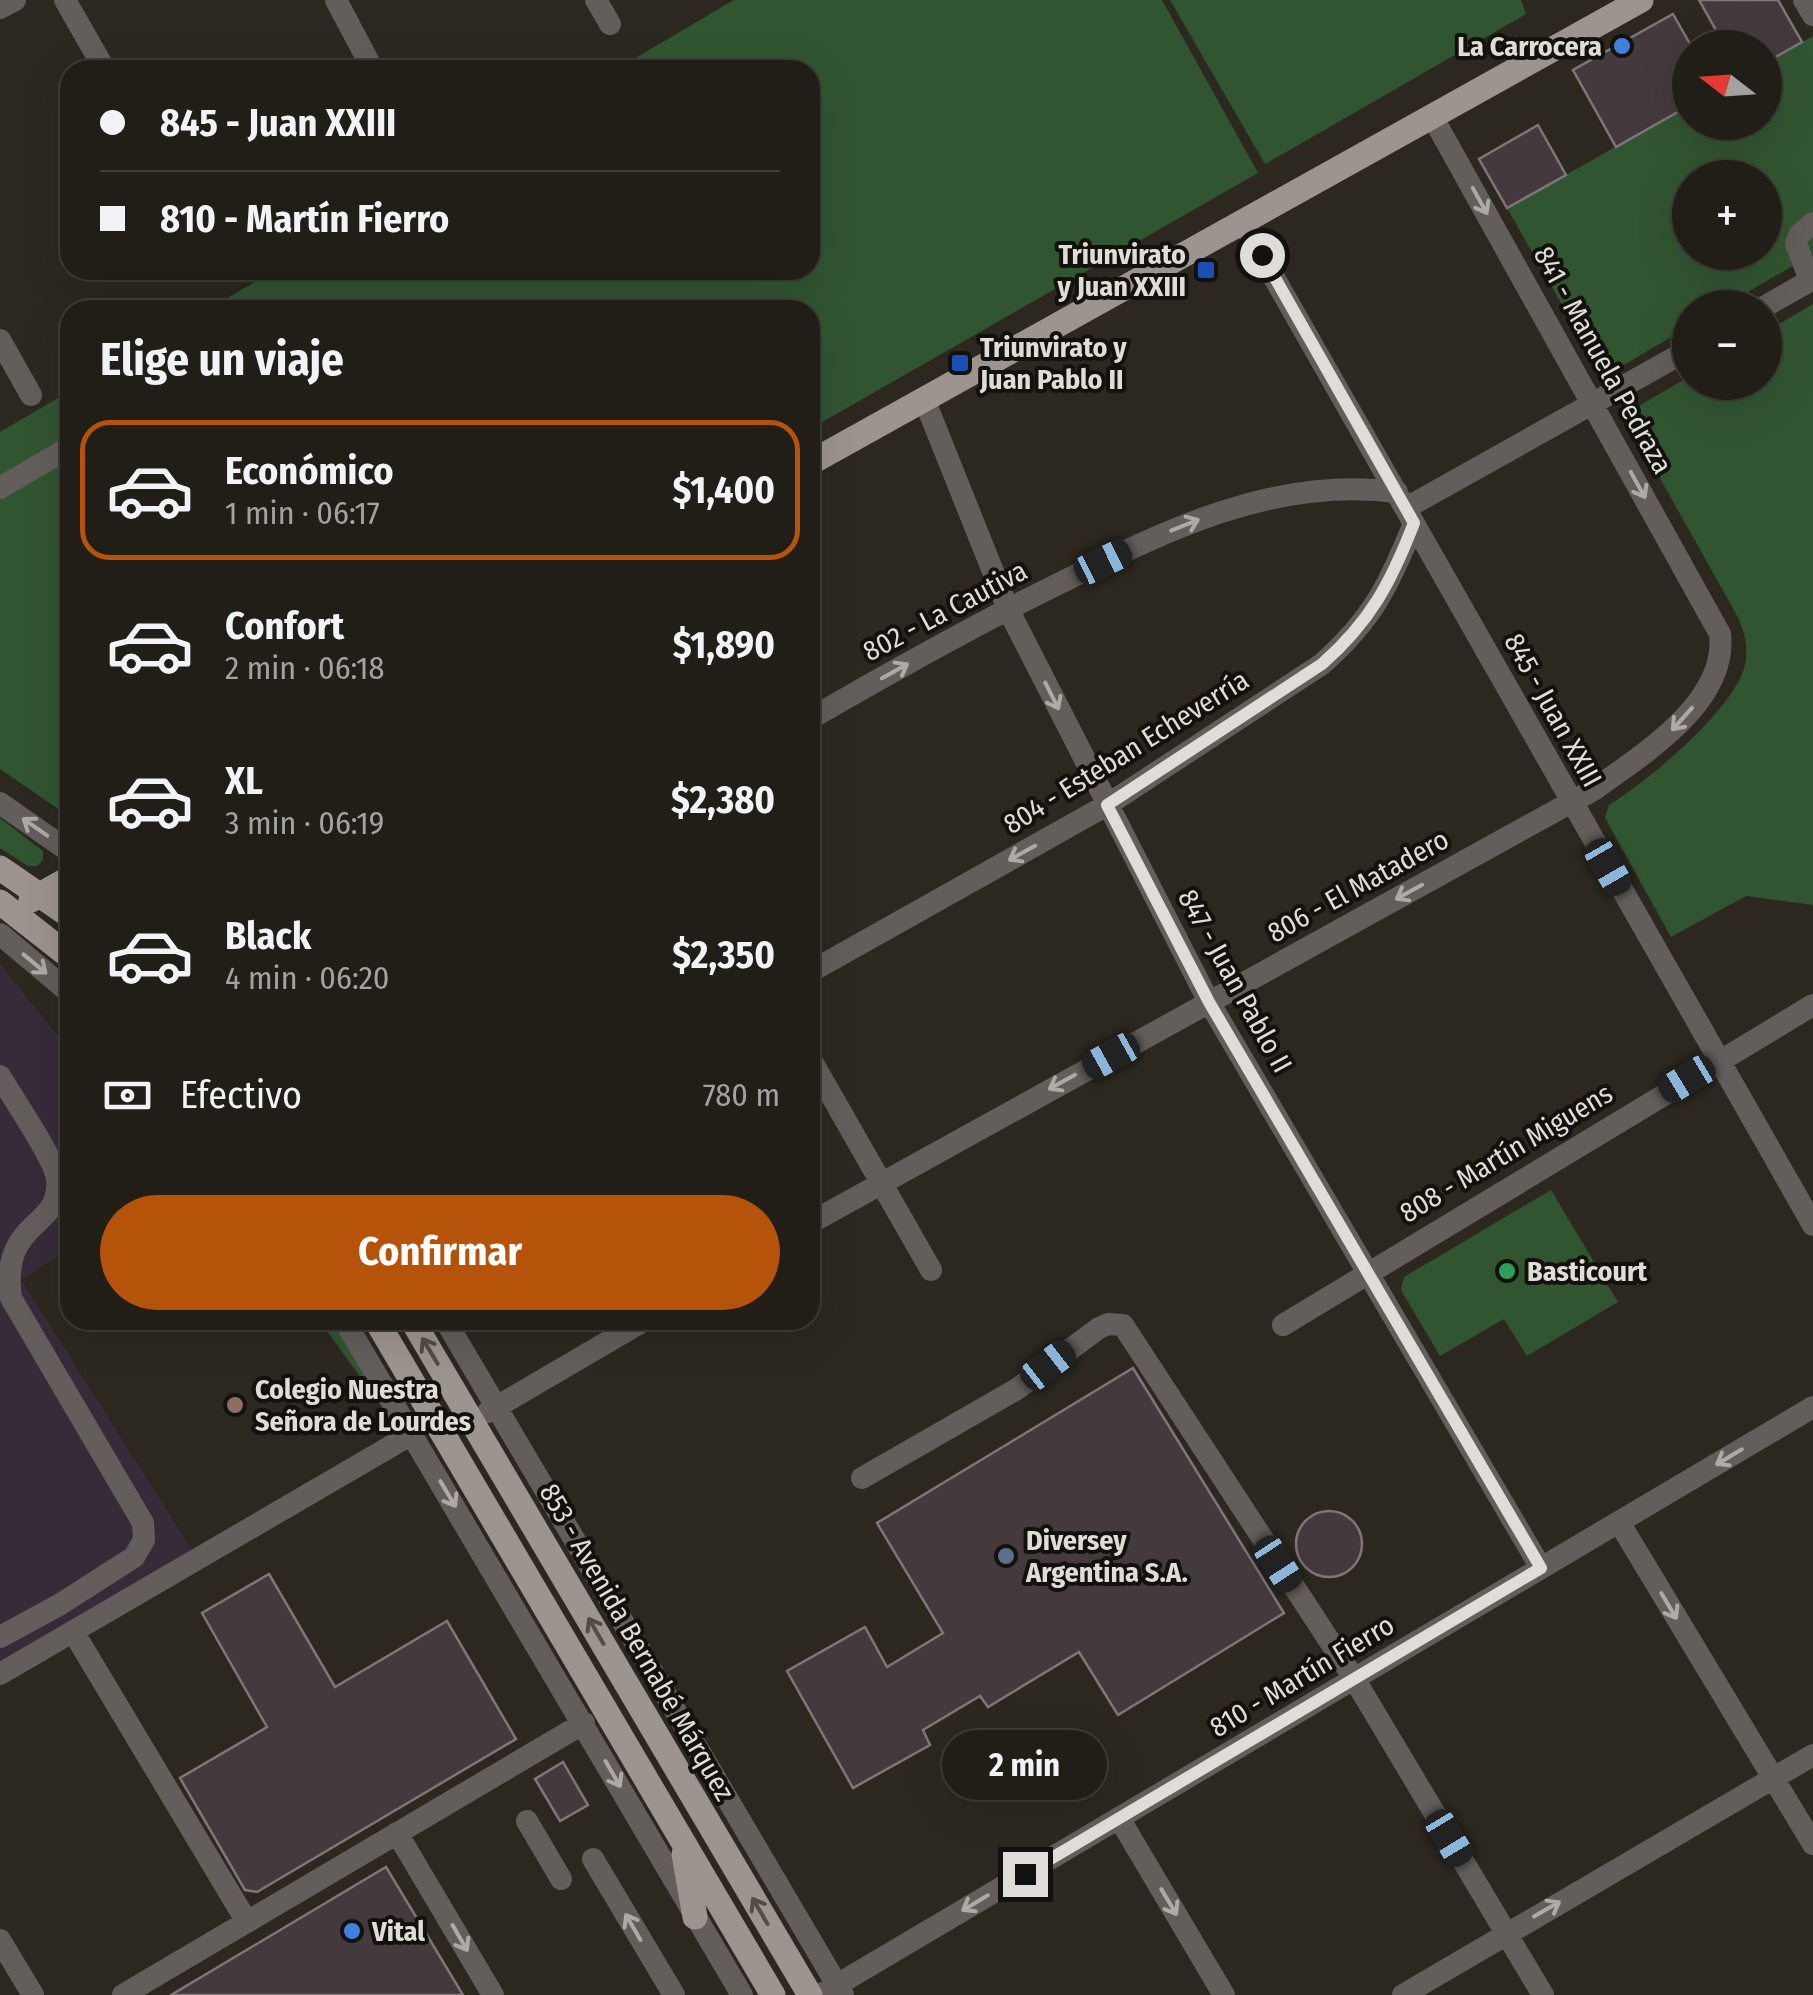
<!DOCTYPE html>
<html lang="es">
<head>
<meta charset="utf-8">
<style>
	:root { --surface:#211e17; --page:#292720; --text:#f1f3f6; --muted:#a2a2a1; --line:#3e3c36; --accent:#b45309 }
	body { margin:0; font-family:"Fira Sans Condensed",sans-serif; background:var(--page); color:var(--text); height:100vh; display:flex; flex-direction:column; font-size:38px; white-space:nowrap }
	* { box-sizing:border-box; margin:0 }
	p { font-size:32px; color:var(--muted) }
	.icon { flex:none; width:55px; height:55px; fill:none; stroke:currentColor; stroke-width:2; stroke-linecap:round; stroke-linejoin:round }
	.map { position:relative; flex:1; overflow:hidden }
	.sheet { position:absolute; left:60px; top:300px; width:760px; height:1030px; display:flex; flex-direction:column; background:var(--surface); border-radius:30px; box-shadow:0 10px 40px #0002,0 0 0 2px var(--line) }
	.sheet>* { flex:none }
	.guide { position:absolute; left:60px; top:60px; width:760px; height:220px; border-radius:30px; box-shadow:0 10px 40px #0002,0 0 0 2px var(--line); display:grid; align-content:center; height:220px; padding:0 40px; background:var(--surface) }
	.needle { width:65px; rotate:287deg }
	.controls { position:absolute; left:1672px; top:30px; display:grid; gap:20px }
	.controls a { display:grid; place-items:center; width:110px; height:110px; border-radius:50%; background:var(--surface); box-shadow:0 10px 40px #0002,0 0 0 2px var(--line); font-size:50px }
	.end { position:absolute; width:45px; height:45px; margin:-22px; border:12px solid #e0ddd8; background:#111; box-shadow:0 0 0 5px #111 }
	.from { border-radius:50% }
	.bubble { position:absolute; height:70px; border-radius:35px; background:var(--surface); box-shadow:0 10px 40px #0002,0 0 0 2px var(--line); font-size:32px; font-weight:700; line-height:70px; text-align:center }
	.car { position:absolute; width:30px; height:60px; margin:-30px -15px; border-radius:12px; box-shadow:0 0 8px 2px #0007; background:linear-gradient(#222 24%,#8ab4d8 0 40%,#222 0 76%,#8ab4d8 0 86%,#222 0) }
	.guide b { display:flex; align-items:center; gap:35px; height:95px; font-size:38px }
	.guide b+b { border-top:2px solid var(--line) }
	.guide i { width:25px; height:25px; background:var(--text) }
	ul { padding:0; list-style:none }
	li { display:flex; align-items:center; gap:30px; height:140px; margin:0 20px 15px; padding:0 20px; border:5px solid transparent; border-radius:30px }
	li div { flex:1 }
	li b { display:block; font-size:38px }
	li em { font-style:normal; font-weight:700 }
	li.selected { border-color:var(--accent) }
	li>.icon { width:90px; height:90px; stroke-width:1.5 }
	h2 { padding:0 40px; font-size:45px; line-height:120px }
	.pay { display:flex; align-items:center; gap:25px; height:110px; padding:0 40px; font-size:38px }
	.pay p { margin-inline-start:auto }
	.action { display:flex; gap:20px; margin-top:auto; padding:20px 40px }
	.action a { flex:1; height:115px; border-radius:60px; background:var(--accent); color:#fff; font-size:40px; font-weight:700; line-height:115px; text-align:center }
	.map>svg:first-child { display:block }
	.industrial { fill:#372b39 }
	.green { fill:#325531; fill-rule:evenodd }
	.building { fill:#443a3d; stroke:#817579; stroke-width:2.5 }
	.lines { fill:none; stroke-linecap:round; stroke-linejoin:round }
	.minor { stroke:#635e5c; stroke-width:22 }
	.major { stroke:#9e948f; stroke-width:25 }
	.oneway { stroke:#aeaaa6 }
	.oneway2 { stroke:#524c48 }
	.route { stroke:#e0ddd8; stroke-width:12 }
	.shop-dot { fill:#3f7fe0; stroke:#13110d; stroke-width:4 }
	.transit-dot { fill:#1a4fb4; stroke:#13110d; stroke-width:4 }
	.leisure-dot { fill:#2e9e5b; stroke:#13110d; stroke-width:4 }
	.education-dot { fill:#8d6e63; stroke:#13110d; stroke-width:4 }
	.service-dot { fill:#5c6f8a; stroke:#13110d; stroke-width:4 }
	.labels { text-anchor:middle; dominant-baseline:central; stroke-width:8; stroke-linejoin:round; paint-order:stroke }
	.poi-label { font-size:28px; font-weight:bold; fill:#e0ddd8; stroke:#13110d; text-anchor:start }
	.street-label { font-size:28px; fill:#e0ddd8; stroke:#13110d }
</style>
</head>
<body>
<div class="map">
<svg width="1813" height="1995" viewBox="0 0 1813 1995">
	<rect width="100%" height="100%" fill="#2c281f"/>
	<path class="industrial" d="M0,964L70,1051V1249L21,1280L194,1553L0,1669Z"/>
	<path class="green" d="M734,0H1162L1258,173L810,429V310H207L275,270H810V70H615Z
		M1170,0H1521L1526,14L1265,164Z
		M1813,36V254L1722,307L1690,308V326L1610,373L1599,370L1507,208L1690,105V122H1765V63ZM1690,178H1765V252H1690Z
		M1813,304V905L1746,896L1671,937L1605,818L1609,805C1647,782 1735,709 1745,665C1749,646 1744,629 1735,612L1629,423L1632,410L1690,376V382H1765V332Z
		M70,391V817L0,769V432Z
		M0,818L43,851V860L37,866H28L0,848Z
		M1551,1190L1618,1302L1527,1356L1504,1319L1440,1356L1401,1290L1404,1277Z
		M319,1320H336L400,1432Z"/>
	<path class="building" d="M1699,0H1778L1802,42L1765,63V48H1726Z
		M1673,14L1690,44V105L1616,147L1573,70Z
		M1538,125L1566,175L1507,208L1479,159Z
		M1133,1368L1284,1613L1118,1715L1079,1652L988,1707L980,1696L923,1730L930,1745L853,1788L787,1671L865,1627L887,1667L943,1633L877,1523Z
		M1296 1544a33 33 0 1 1 66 0a33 33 0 1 1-66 0Z
		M269,1574L335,1687L447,1621L516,1739L257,1892L245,1890L180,1778L267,1727L202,1613Z
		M563,1762L588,1805L560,1821L535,1779Z
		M386,1867L463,1995H171Z"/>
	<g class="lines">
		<path class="minor" d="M65,0L105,70
			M336,0L373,70
			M596,0L610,24
			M1804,0L1813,15
			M0,8L15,0
			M1243,223L1813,1225
			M1810,280L1796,244L1799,235L1813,223
			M1762,308L1813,279
			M0,340L31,395
			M924,399L1008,609L1209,1002L1541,1568
			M0,488L70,447
			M1406,508L1690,349
			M810,719C891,672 973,626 1058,584C1165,531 1273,476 1397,492
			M0,803L70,852
			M0,934L70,993
			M810,972L1107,805L1322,664C1373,619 1389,585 1414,523
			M810,1058L931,1270
			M0,1076C12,1097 55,1159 57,1179C62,1231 0,1217 11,1298L143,1523L144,1540L134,1557L59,1605L0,1637
			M810,1223L1595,789C1643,754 1728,702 1720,634L1432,116
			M344,1320L742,1995
			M445,1320L843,1995
			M1283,1325L1813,1005
			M488,1412L645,1320
			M862,1478L1017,1389L1099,1328L1108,1324L1123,1325L1355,1680L1543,1995
			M1619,1522L1813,1844
			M74,1633L247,1922
			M0,1674L412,1434
			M1119,1818L1224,1995
			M527,1821L561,1879
			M397,1833L493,1995
			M593,1859L674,1995
			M0,1940L33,1995
			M123,1995L584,1723
			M820,1995L1813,1407
			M1403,1995L1813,1755"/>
		<path class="major" d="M810,463L1641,0
			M0,868L70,916
			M31,900L70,878
			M0,902L70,957
			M376,1320L773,1995
			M412,1320L810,1995
			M684,1854L695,1917"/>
	</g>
	<defs><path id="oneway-shaft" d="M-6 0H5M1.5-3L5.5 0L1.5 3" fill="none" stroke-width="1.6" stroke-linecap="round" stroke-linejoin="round" transform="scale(2.5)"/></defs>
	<g class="oneway">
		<use href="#oneway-shaft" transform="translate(1480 201) rotate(61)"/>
		<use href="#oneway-shaft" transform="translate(1638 485) rotate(61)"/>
		<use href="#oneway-shaft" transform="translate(1185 525) rotate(-22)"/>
		<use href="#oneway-shaft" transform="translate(895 671) rotate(-29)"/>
		<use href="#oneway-shaft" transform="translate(1052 696) rotate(63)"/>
		<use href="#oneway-shaft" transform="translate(1682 719) rotate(132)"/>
		<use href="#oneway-shaft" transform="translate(35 827) rotate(-145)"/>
		<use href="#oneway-shaft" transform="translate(1022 853) rotate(151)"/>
		<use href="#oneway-shaft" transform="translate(1409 892) rotate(151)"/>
		<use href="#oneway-shaft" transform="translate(35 964) rotate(40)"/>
		<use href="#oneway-shaft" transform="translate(1062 1082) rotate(151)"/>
		<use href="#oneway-shaft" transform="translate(1729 1457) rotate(149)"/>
		<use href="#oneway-shaft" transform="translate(448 1494) rotate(59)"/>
		<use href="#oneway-shaft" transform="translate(1669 1606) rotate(59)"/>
		<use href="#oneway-shaft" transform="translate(613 1774) rotate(60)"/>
		<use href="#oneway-shaft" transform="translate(1169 1902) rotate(59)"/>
		<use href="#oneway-shaft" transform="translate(975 1903) rotate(149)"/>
		<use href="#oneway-shaft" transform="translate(1547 1909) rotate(-30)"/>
		<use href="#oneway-shaft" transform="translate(633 1927) rotate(-120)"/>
		<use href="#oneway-shaft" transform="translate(460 1938) rotate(60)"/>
	</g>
	<g class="oneway2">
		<use href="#oneway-shaft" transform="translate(430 1351) rotate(-121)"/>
		<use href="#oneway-shaft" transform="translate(596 1631) rotate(-120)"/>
		<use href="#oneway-shaft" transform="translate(760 1911) rotate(-120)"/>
	</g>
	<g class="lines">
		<path class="route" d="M1025,1874L1541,1568L1209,1002L1107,805L1322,664C1371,621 1391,582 1414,523L1262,255"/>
	</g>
	<g class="shop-dot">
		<circle cx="1622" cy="46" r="10"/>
		<circle cx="352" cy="1931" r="10"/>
	</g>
	<g class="transit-dot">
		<rect x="1196" y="260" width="20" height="20" rx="5"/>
		<rect x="950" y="353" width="20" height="20" rx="5"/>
	</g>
	<circle class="leisure-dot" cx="1507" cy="1271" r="10"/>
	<circle class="education-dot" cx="235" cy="1405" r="10"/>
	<circle class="service-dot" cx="1006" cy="1556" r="10"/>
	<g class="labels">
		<g class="poi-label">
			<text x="1602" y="46" text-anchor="end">La Carrocera</text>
			<text x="1186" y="254" text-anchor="end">Triunvirato<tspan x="1186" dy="32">y Juan XXIII</tspan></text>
			<text x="980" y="347">Triunvirato y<tspan x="980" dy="32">Juan Pablo II</tspan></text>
			<text x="1527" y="1271">Basticourt</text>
			<text x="255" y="1389">Colegio Nuestra<tspan x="255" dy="32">Señora de Lourdes</tspan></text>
			<text x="1026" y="1540">Diversey<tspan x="1026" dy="32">Argentina S.A.</tspan></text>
			<text x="372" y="1931">Vital</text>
		</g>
		<g class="street-label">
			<text transform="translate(1603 360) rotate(61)">841 - Manuela Pedraza</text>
			<text transform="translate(945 611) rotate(-28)">802 - La Cautiva</text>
			<text transform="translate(1553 710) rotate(61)">845 - Juan XXIII</text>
			<text transform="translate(1126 752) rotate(-32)">804 - Esteban Echeverría</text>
			<text transform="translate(1358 886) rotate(-29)">806 - El Matadero</text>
			<text transform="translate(1235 981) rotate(61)">847 - Juan Pablo II</text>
			<text transform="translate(1506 1153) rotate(-31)">808 - Martín Miguens</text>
			<text transform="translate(637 1642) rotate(60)">853 - Avenida Bernabé Márquez</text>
			<text transform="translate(1302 1676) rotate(-31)">810 - Martín Fierro</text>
		</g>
	</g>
</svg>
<div class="controls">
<a><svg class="needle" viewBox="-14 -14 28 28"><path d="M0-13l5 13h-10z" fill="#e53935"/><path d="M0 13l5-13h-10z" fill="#a2a2a1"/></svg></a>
<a>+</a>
<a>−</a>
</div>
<i class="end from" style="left:1262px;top:255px"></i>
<i class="end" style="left:1025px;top:1874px"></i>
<div class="bubble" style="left:942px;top:1730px;width:165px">2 min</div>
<i class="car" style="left:1103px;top:562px;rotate:64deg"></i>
<i class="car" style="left:1608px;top:867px;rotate:150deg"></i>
<i class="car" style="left:1111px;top:1056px;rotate:241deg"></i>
<i class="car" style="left:1687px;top:1079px;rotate:239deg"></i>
<i class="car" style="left:1048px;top:1365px;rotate:52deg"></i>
<i class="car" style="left:1278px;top:1564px;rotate:147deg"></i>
<i class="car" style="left:1449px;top:1838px;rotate:149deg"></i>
<div class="guide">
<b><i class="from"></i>845 - Juan XXIII</b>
<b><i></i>810 - Martín Fierro</b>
</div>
<section class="sheet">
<h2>Elige un viaje</h2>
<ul>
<li class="selected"><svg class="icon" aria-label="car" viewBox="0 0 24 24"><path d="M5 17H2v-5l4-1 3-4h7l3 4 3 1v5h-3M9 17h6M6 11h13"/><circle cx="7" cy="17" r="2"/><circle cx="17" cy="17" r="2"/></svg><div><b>Económico</b><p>1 min · 06:17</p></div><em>$1,400</em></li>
<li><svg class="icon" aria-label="car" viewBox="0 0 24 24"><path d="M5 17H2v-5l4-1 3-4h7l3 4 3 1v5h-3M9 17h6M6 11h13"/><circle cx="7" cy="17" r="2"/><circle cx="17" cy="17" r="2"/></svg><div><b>Confort</b><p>2 min · 06:18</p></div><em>$1,890</em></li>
<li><svg class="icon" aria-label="car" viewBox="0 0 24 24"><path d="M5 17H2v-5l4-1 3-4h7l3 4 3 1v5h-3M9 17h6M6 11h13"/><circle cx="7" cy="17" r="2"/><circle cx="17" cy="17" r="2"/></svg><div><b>XL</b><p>3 min · 06:19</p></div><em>$2,380</em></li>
<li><svg class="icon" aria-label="car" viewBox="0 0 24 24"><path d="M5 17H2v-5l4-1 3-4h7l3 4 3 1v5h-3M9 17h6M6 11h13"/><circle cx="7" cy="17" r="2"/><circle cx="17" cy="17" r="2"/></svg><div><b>Black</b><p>4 min · 06:20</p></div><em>$2,350</em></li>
</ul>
<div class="pay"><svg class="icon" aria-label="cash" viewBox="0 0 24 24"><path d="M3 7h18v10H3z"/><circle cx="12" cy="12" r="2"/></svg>Efectivo<p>780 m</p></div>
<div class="action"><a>Confirmar</a></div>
</section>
</div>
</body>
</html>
